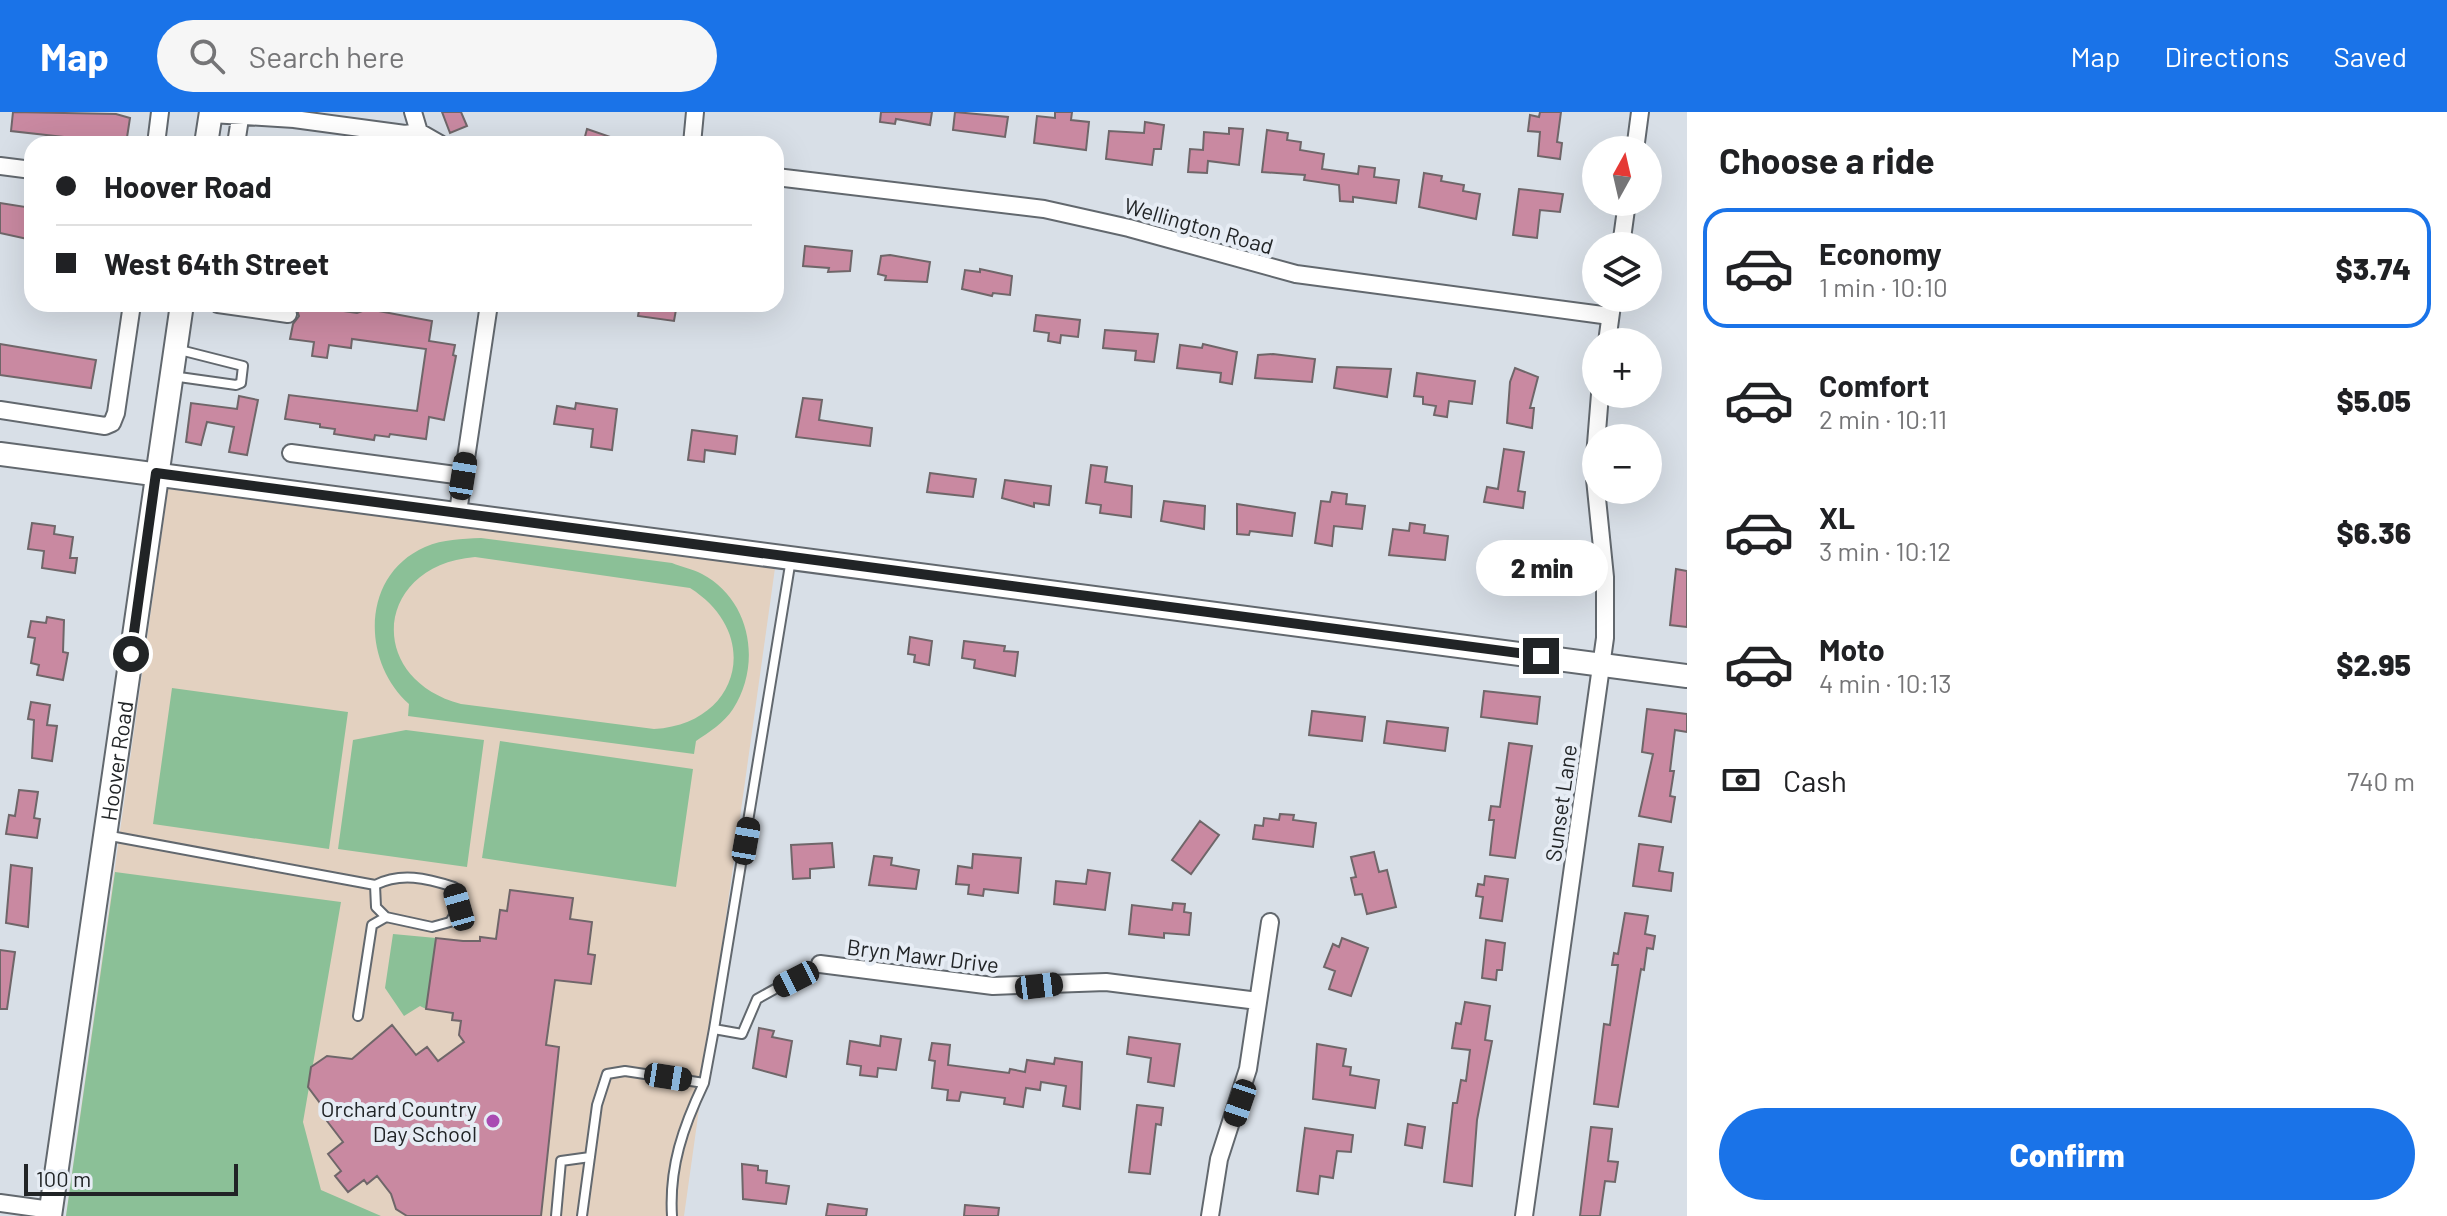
<!DOCTYPE html>
<html lang="en">
<head>
<meta charset="utf-8">
<style>
	:root { --surface:#fff; --page:#f6f6f6; --text:#202124; --muted:#757577; --line:#e0e0e0; --accent:#1a73e8 }
	body { margin:0; font-family:Barlow,sans-serif; background:var(--page); color:var(--text); height:100vh; display:flex; flex-direction:column; font-size:30px; white-space:nowrap }
	* { box-sizing:border-box; margin:0 }
	p { font-size:26px; color:var(--muted) }
	.icon { flex:none; width:44px; height:44px; fill:none; stroke:currentColor; stroke-width:2; stroke-linecap:round; stroke-linejoin:round }
	.map { position:relative; flex:1; overflow:hidden }
	.sheet { display:flex; flex-direction:column; background:var(--surface); width:760px }
	.sheet>* { flex:none }
	.top-card { position:absolute; left:24px; top:24px; width:760px; height:176px; border-radius:24px; box-shadow:0 8px 32px #0002; display:grid; align-content:center; height:176px; padding:0 32px; background:var(--surface) }
	.needle { width:52px; rotate:8deg }
	.buttons { position:absolute; left:1582px; top:24px; display:grid; gap:16px }
	.buttons a { display:grid; place-items:center; width:80px; height:80px; border-radius:50%; background:var(--surface); box-shadow:0 8px 32px #0002; font-size:40px }
	.scale { position:absolute; left:24px; bottom:20px; width:214px; box-sizing:border-box; padding-left:8px; border:4px solid #212426; border-top:0; font-size:22px; line-height:28px; white-space:nowrap; color:#212426; -webkit-text-stroke:6px #e6ecf4; paint-order:stroke }
	.end { position:absolute; width:36px; height:36px; margin:-18px; border:10px solid #212426; background:#fff; box-shadow:0 0 0 4px #fff }
	.from { border-radius:50% }
	.bubble { position:absolute; height:56px; border-radius:28px; background:var(--surface); box-shadow:0 8px 32px #0002; font-size:26px; font-weight:800; line-height:56px; text-align:center }
	.car { position:absolute; width:24px; height:48px; margin:-24px -12px; border-radius:10px; box-shadow:0 0 6px 2px #0007; background:linear-gradient(#222 24%,#8ab4d8 0 40%,#222 0 76%,#8ab4d8 0 86%,#222 0) }
	.top-card b { display:flex; align-items:center; gap:28px; height:76px; font-size:30px }
	.top-card b+b { border-top:2px solid var(--line) }
	.top-card i { width:20px; height:20px; background:var(--text) }
	ul { padding:0; list-style:none }
	li { display:flex; align-items:center; gap:24px; height:120px; margin:0 16px 12px; padding:0 16px; border:4px solid transparent; border-radius:24px }
	li div { flex:1 }
	li b { display:block; font-size:30px }
	li em { font-style:normal; font-weight:800 }
	li.active { border-color:var(--accent) }
	li>.icon { width:72px; height:72px; stroke-width:1.5 }
	h2 { padding:0 32px; font-size:36px; line-height:96px }
	.pay { display:flex; align-items:center; gap:20px; height:88px; padding:0 32px; font-size:30px }
	.pay p { margin-inline-start:auto }
	.primary-button { display:flex; gap:16px; margin-top:auto; padding:16px 32px }
	.primary-button a { flex:1; height:92px; border-radius:48px; background:var(--accent); color:#fff; font-size:32px; font-weight:800; line-height:92px; text-align:center }
	header { display:flex; align-items:center; gap:48px; box-sizing:border-box; height:112px; padding:0 40px; background:var(--accent); color:#fff }
	header strong { font-size:38px }
	nav { display:flex; gap:44px; margin-inline-start:auto; font-size:28px }
	.search { width:560px; height:72px; background:var(--page); display:flex; align-items:center; gap:20px; box-sizing:border-box; padding:0 28px; border-radius:44px; color:var(--muted); font-size:30px }
	main { display:flex; flex:1; min-height:0 }
	.map>svg:first-child { display:block }
	.education { fill:#e3d1c0 }
	.green { fill:#8bc097; fill-rule:evenodd }
	.building { fill:#c989a1; stroke:#6f6669; stroke-width:2 }
	.lines { fill:none; stroke-linecap:round; stroke-linejoin:round }
	.lane-casing { stroke:#62686e; stroke-width:12 }
	.street-casing { stroke:#62686e; stroke-width:20 }
	.secondary-casing { stroke:#62686e; stroke-width:26 }
	.lane { stroke:#fff; stroke-width:8 }
	.street { stroke:#fff; stroke-width:16 }
	.secondary { stroke:#fff; stroke-width:22 }
	.route { stroke:#212426; stroke-width:10 }
	.poi-dot { fill:#a94ab2; stroke:#e6ecf4; stroke-width:3 }
	.labels { text-anchor:middle; dominant-baseline:central; stroke-width:8; stroke-linejoin:round; paint-order:stroke }
	.street-label { font-size:22px; fill:#212426; stroke:#e6ecf4 }
	.poi-label { font-size:22px; fill:#212426; stroke:#e6ecf4; text-anchor:end }
</style>
</head>
<body>
<header>
<strong>Map</strong>
<div class="search"><svg class="icon" aria-label="search" viewBox="0 0 24 24"><circle cx="10" cy="10" r="6"/><path d="M15 15l6 6"/></svg>Search here</div>
<nav><a>Map</a><a>Directions</a><a>Saved</a></nav>
</header>
<main>
<div class="map">
<svg width="1687" height="1104" viewBox="0 0 1687 1104">
	<rect width="100%" height="100%" fill="#d8dfe7"/>
	<path class="education" d="M168,377L775,456L684,1104H66Z"/>
	<path class="green" d="M481,426L672,451C682,455 693,457 702,462C751,488 762,552 733,597C725,610 708,621 696,629L694,642L408,604L409,592C361,549 361,463 425,435C444,427 461,427 481,426ZM475,445L690,476C763,522 740,612 654,617L461,592C364,566 375,453 475,445Z
		M172,576L348,600L329,737L153,712Z
		M406,618L484,628L467,755L338,737L353,628Z
		M500,629L693,657L676,775L482,746Z
		M115,760L341,790L303,1010L321,1078L381,1104H66Z
		M393,822L436,826L426,897L420,894L404,904L385,876Z"/>
	<path class="building" d="M13,0L116,2L130,6L126,32L11,19Z
		M442,0H461L467,14L450,21Z
		M881,0H932L930,13L896,7L895,12L880,10Z
		M955,0L1008,5L1005,25L953,18Z
		M1055,0H1072L1071,8L1089,10L1086,38L1034,31L1037,4L1055,6Z
		M1540,0H1561L1557,30L1562,31L1560,47L1538,44L1540,20L1528,19L1530,3L1539,5Z
		M1145,10L1164,13L1161,37H1154L1152,53L1106,47L1109,19L1144,21Z
		M1229,16L1243,17L1239,53L1208,49L1207,61L1188,60L1190,37L1203,38L1204,20L1229,22Z
		M587,17L625,30L624,32H583Z
		M1267,18L1288,21L1287,28L1301,30L1300,38L1324,42L1322,57L1358,62L1359,54L1375,56L1374,65L1399,68L1396,91L1353,85V90L1340,89L1339,73L1304,68L1305,63L1262,60Z
		M1424,61L1442,64L1441,69L1464,73L1463,79L1480,82L1476,107L1419,95Z
		M1519,77L1563,82L1560,100L1540,98L1537,126L1513,123Z
		M0,91L32,96V128L0,121Z
		M805,134L852,139L850,159L828,160L829,156L803,154Z
		M890,143L930,150L927,170L885,168L886,164L878,162L881,144Z
		M980,157L1012,164L1010,183L993,181L992,184L962,177L965,158L980,160Z
		M295,192L357,201L368,197L432,209L429,229L455,233L453,243L456,244L444,308L429,305L426,327L390,322L389,325L375,323L374,328L334,322L335,317L320,315V312L285,307L289,283L417,299L426,237L352,227L351,236L329,233L327,246L312,244L314,230L290,227L293,212L299,204Z
		M640,192H677L674,209L638,204Z
		M1036,203L1080,208L1078,225L1061,223L1060,231L1048,229L1049,221L1034,219Z
		M1105,218L1158,222L1154,250L1135,248L1136,239L1103,236Z
		M0,232L96,248L91,276L0,263Z
		M1203,232L1237,240L1232,272L1220,270L1221,261L1177,256L1180,233L1202,236Z
		M1273,242L1315,247L1312,270L1255,266L1258,243Z
		M1337,255L1391,257L1387,285L1334,276Z
		M1515,256L1538,265L1530,296H1534L1532,316L1507,311L1510,270Z
		M1417,261L1475,269L1472,292L1449,289L1447,305L1434,303L1436,294L1423,292V285L1414,284Z
		M239,284L258,288L247,343L229,340L234,315L207,310L201,333L186,330L191,291L237,297Z
		M803,286L822,288L819,308L872,316L870,334L796,325Z
		M576,291L617,297L612,338L591,335L593,317L554,312L557,294L575,297Z
		M692,318L737,324L735,342L705,338L704,350L688,348Z
		M1504,337L1524,340L1518,379L1525,380L1523,396L1484,390L1487,375L1498,377Z
		M1091,353L1107,355L1105,370L1132,374L1131,405L1100,401L1101,393L1086,391Z
		M930,361L976,367L973,385L927,380Z
		M1005,368L1051,374L1049,393L1034,391V395L1002,386Z
		M1332,380L1347,382L1346,392L1365,394L1362,417L1334,414L1332,434L1315,431L1321,389L1330,390Z
		M1164,389L1205,394L1204,417L1161,409Z
		M1237,392L1295,401L1292,424L1250,419L1249,423L1237,422Z
		M32,411L55,414L54,422L73,425L70,446H77L75,461L42,456L44,439L28,437Z
		M1410,411L1425,413L1424,421L1448,424L1445,448L1389,443L1393,417L1409,419Z
		M1511,430L1532,433L1527,470L1508,468L1507,476L1486,473L1488,456L1507,459Z
		M1676,457L1687,459V515L1670,513Z
		M47,505L64,508L63,540L68,541L63,568L37,563L39,553L31,551L35,526L28,525L31,509L46,511Z
		M910,525L932,529L929,553L914,550L915,543L908,542Z
		M964,529L1005,534L1004,539L1018,540L1015,564L974,556L975,548L962,546Z
		M1484,579L1540,585L1537,612L1481,605Z
		M31,590L50,593L47,613L57,614L52,649L32,646L34,608L28,607Z
		M1647,597L1687,602V620L1675,618L1670,659H1674L1670,684L1675,685L1671,710L1639,704L1653,642L1642,640Z
		M1312,599L1365,605L1362,629L1309,623Z
		M1387,609L1448,616L1445,639L1384,631Z
		M1509,631L1532,634L1515,746L1490,743L1494,708H1489L1491,694L1500,695Z
		M19,678L38,680L34,706L40,707L37,726L6,722L9,703L15,704Z
		M1280,702L1294,703L1293,708L1316,711L1313,735L1253,727L1255,713L1263,714L1264,706L1279,708Z
		M1200,709L1219,723L1191,762L1172,748Z
		M832,731L834,755L810,757V766L793,767L791,733Z
		M1639,732L1663,735L1659,759L1673,761L1671,779L1633,774Z
		M1374,740L1379,760L1387,758L1396,795L1367,802L1362,782L1355,783L1351,766L1356,765L1351,745Z
		M973,742L1021,746L1018,781L984,777L983,784L968,782L969,773L956,772L958,754L972,756Z
		M874,744L892,746L891,753L919,758L916,777L869,773Z
		M11,753L32,756L28,815L6,811Z
		M1088,758L1110,761L1105,798L1054,792L1056,769L1086,772Z
		M1485,764L1508,767L1502,809L1480,806L1483,785L1476,784L1478,772L1484,773Z
		M510,778L573,786L570,807L592,810L588,842L595,843L591,872L555,868L546,933L559,935L541,1104H407L396,1097L391,1082L377,1064L367,1072L364,1068L348,1080L335,1064L341,1059L328,1042L343,1030L327,1009L345,995L320,991L308,975L311,955L327,944L352,947L392,913L416,943L427,935L438,949L464,930L459,923L461,909L452,908L453,901L426,897L436,826L463,829H480V825L496,827L500,798L507,799Z
		M1173,791L1185,792L1184,800L1191,801L1189,823L1164,821V826L1129,822L1132,793L1172,798Z
		M1625,801L1648,804L1645,822L1655,824L1653,837L1647,836L1644,858L1641,857L1618,995L1594,992L1604,912L1610,913L1618,853H1612L1614,841L1618,842Z
		M1342,826L1368,836L1351,884L1329,877L1335,859L1324,855L1333,832L1339,835Z
		M1486,828L1505,831L1502,858H1497L1496,868L1482,866Z
		M0,838L15,840L7,897H0Z
		M1465,890L1490,894L1485,928L1492,929L1477,1008L1472,1074L1444,1070L1453,991H1457L1461,968L1466,969L1470,938L1452,936L1456,911L1461,912Z
		M759,916L774,919L772,925L792,929L786,965L753,956Z
		M881,924L901,927L896,958L878,956L877,965L860,963L861,954L847,952L850,929L880,934Z
		M1129,925L1180,932L1174,974L1148,970L1151,946L1127,942Z
		M932,931L950,933L948,953L1009,961L1010,957L1025,960L1027,948L1054,952L1055,946L1082,950L1080,997L1063,994L1066,974L1041,970L1040,978L1026,976L1023,995L1004,992L1005,986L961,980L959,989L947,988L948,978L932,976L935,949L929,948Z
		M1317,932L1346,937L1343,954L1351,955L1350,963L1379,968L1375,996L1313,987Z
		M1137,993L1163,996L1161,1013L1156,1012L1150,1062L1129,1060Z
		M1408,1012L1425,1015L1422,1036L1405,1033Z
		M1591,1015L1612,1017L1608,1049L1618,1050L1615,1070L1605,1069L1600,1104H1580Z
		M1305,1016L1353,1023L1351,1040L1337,1039L1333,1066L1320,1064L1318,1082L1297,1079Z
		M742,1052L758,1054V1058L767,1059L766,1071L789,1074L786,1092L743,1087Z
		M828,1092L867,1097L866,1104H826Z
		M965,1093L999,1096L998,1104H964Z"/>
	<g class="lines">
		<defs>
			<path id="lane" d="M172,264L236,273L241,271L243,254L176,237
				M791,447L714,917L742,922L757,887L820,852
				M105,723L375,773C401,760 426,766 454,775L459,795L450,810L432,815L386,805L372,813L358,904
				M375,773L376,795L386,805
				M556,1104L561,1049L590,1045
				M582,1104L597,993L607,962L625,959L704,971L714,917
				M672,1104C669,1055 683,1015 704,971"/>
			<path id="street" d="M413,0L419,20L440,32
				M211,2L294,7L405,22L419,20
				M156,32L160,0
				M236,32L241,0
				M692,32L695,0
				M1635,38L1640,0
				M0,54L32,58
				M776,65L1044,97L1129,116L1296,162L1610,204
				M1621,134L1627,90
				M218,192L288,202
				M1607,230L1613,186
				M0,298L105,314L112,311L116,301L132,192
				M291,341L463,364
				M458,400L489,192
				M820,852L993,874L1106,870L1258,889
				M0,1091L51,1098
				M1210,1104L1219,1047L1248,957L1270,810
				M1524,1104L1605,526V465L1594,357L1600,282"/>
			<g id="secondary">
				<path d="M206,32L211,0"/>
				<path d="M0,342L1687,564"/>
				<path id="s1" d="M50,1104L182,192"/>
			</g>
		</defs>
		<use href="#lane" class="lane-casing"/>
		<use href="#street" class="street-casing"/>
		<use href="#secondary" class="secondary-casing"/>
		<use href="#lane" class="lane"/>
		<use href="#street" class="street"/>
		<use href="#secondary" class="secondary"/>
	</g>
	<g class="lines">
		<path class="route" d="M131,542L156,361L1541,544"/>
	</g>
	<circle class="poi-dot" cx="493" cy="1009" r="8"/>
	<g class="labels">
		<g class="street-label">
			<text transform="translate(1199 113) rotate(16)">Wellington Road</text>
			<text stroke="none"><textPath href="#s1" startOffset="460">Hoover Road</textPath></text>
			<text transform="translate(1560 691) rotate(-82)">Sunset Lane</text>
			<text transform="translate(923 843) rotate(7)">Bryn Mawr Drive</text>
		</g>
		<g class="poi-label">
			<text x="477" y="996">Orchard Country<tspan x="477" dy="25">Day School</tspan></text>
		</g>
	</g>
</svg>
<div class="buttons">
<a><svg class="needle" viewBox="-14 -14 28 28"><path d="M0-13l5 13h-10z" fill="#e53935"/><path d="M0 13l5-13h-10z" fill="#757577"/></svg></a>
<a><svg class="icon" aria-label="layers" viewBox="0 0 24 24"><path d="M12 4l9 5-9 5-9-5zM3 14l9 5 9-5"/></svg></a>
<a>+</a>
<a>−</a>
</div>
<div class="scale">100 m</div>
<i class="end from" style="left:131px;top:542px"></i>
<i class="end" style="left:1541px;top:544px"></i>
<div class="bubble" style="left:1476px;top:428px;width:132px">2 min</div>
<i class="car" style="left:463px;top:364px;rotate:9deg"></i>
<i class="car" style="left:746px;top:729px;rotate:10deg"></i>
<i class="car" style="left:459px;top:795px;rotate:344deg"></i>
<i class="car" style="left:796px;top:867px;rotate:243deg"></i>
<i class="car" style="left:1039px;top:874px;rotate:83deg"></i>
<i class="car" style="left:668px;top:965px;rotate:99deg"></i>
<i class="car" style="left:1240px;top:991px;rotate:199deg"></i>
<div class="top-card">
<b><i class="from"></i>Hoover Road</b>
<b><i></i>West 64th Street</b>
</div>
</div>
<section class="sheet">
<h2>Choose a ride</h2>
<ul>
<li class="active"><svg class="icon" aria-label="car" viewBox="0 0 24 24"><path d="M5 17H2v-5l4-1 3-4h7l3 4 3 1v5h-3M9 17h6M6 11h13"/><circle cx="7" cy="17" r="2"/><circle cx="17" cy="17" r="2"/></svg><div><b>Economy</b><p>1 min · 10:10</p></div><em>$3.74</em></li>
<li><svg class="icon" aria-label="car" viewBox="0 0 24 24"><path d="M5 17H2v-5l4-1 3-4h7l3 4 3 1v5h-3M9 17h6M6 11h13"/><circle cx="7" cy="17" r="2"/><circle cx="17" cy="17" r="2"/></svg><div><b>Comfort</b><p>2 min · 10:11</p></div><em>$5.05</em></li>
<li><svg class="icon" aria-label="car" viewBox="0 0 24 24"><path d="M5 17H2v-5l4-1 3-4h7l3 4 3 1v5h-3M9 17h6M6 11h13"/><circle cx="7" cy="17" r="2"/><circle cx="17" cy="17" r="2"/></svg><div><b>XL</b><p>3 min · 10:12</p></div><em>$6.36</em></li>
<li><svg class="icon" aria-label="car" viewBox="0 0 24 24"><path d="M5 17H2v-5l4-1 3-4h7l3 4 3 1v5h-3M9 17h6M6 11h13"/><circle cx="7" cy="17" r="2"/><circle cx="17" cy="17" r="2"/></svg><div><b>Moto</b><p>4 min · 10:13</p></div><em>$2.95</em></li>
</ul>
<div class="pay"><svg class="icon" aria-label="cash" viewBox="0 0 24 24"><path d="M3 7h18v10H3z"/><circle cx="12" cy="12" r="2"/></svg>Cash<p>740 m</p></div>
<div class="primary-button"><a>Confirm</a></div>
</section>
</main>
</body>
</html>
